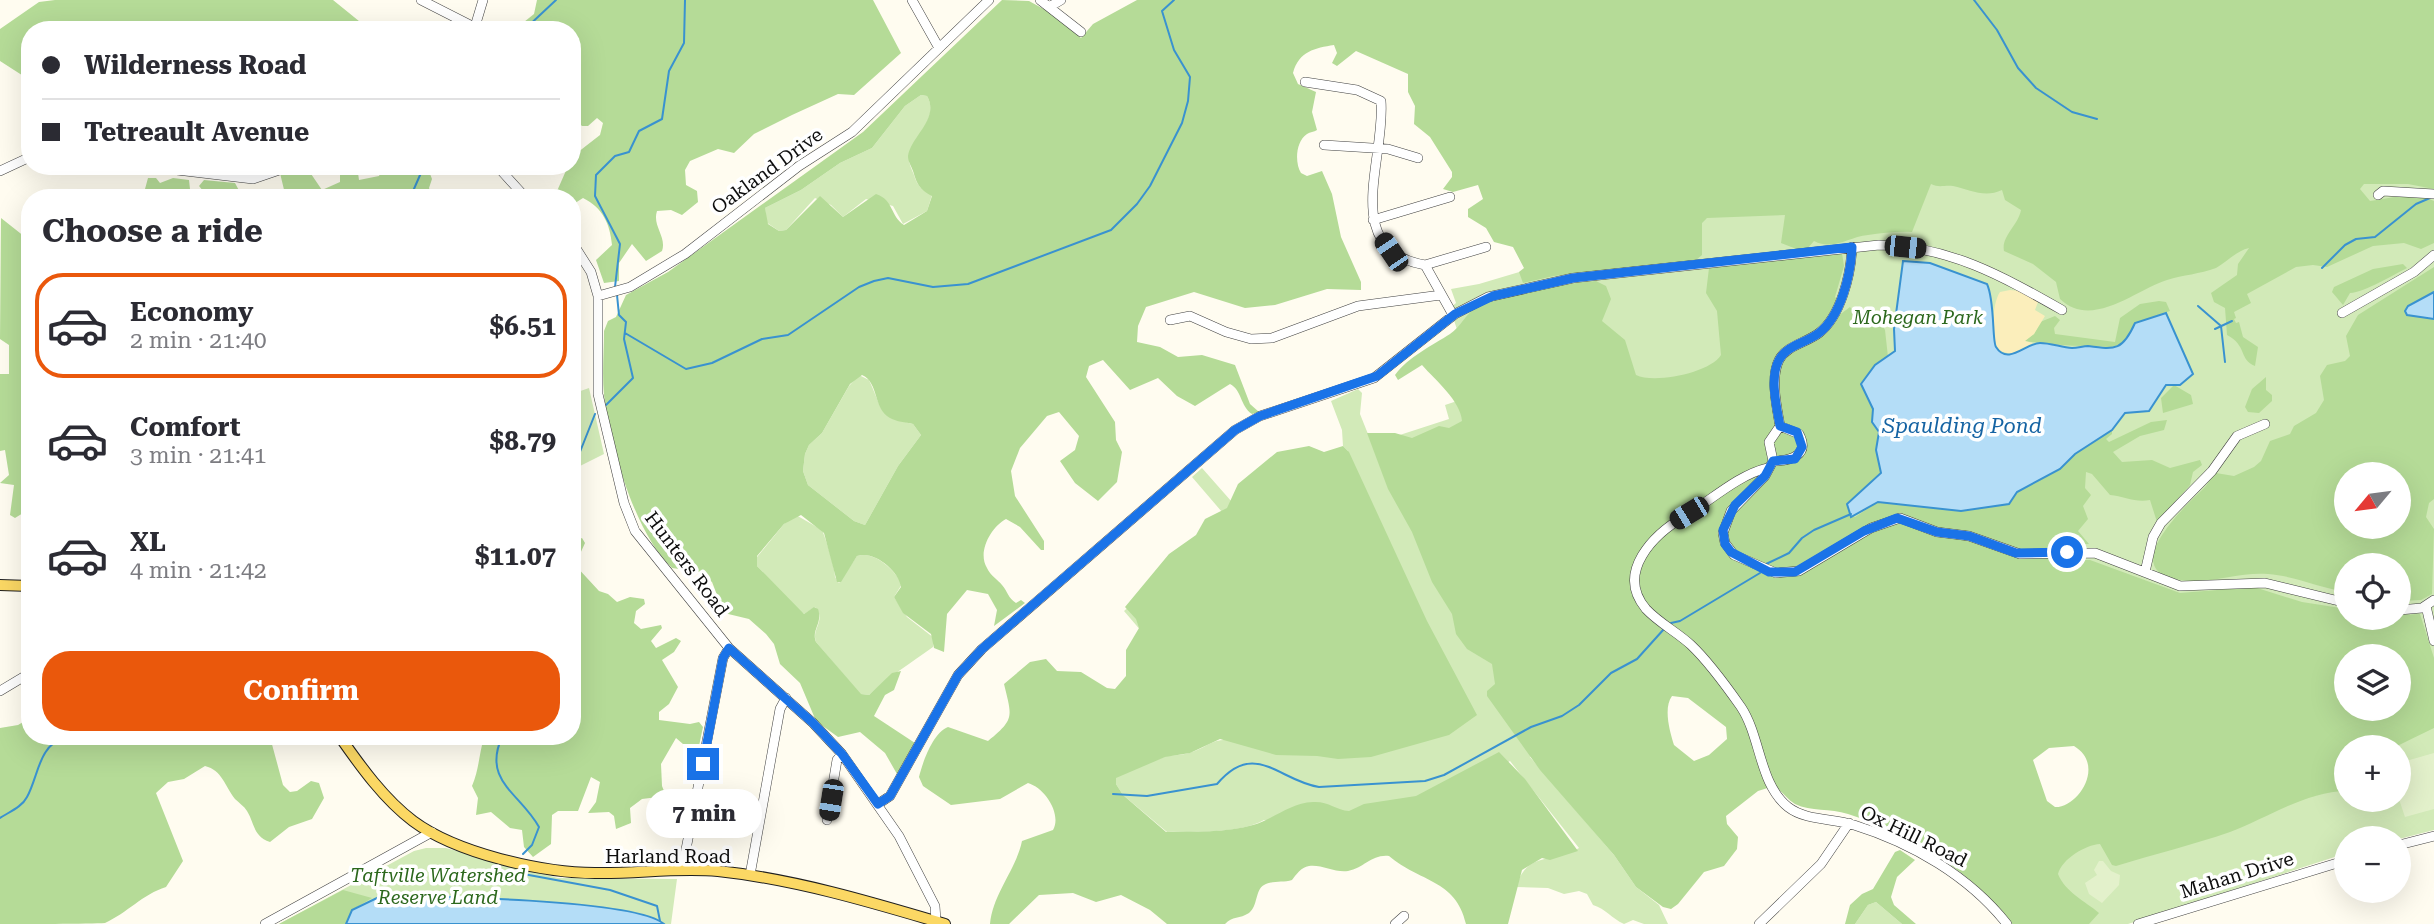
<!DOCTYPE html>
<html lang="en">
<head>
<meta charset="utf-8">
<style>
	:root { --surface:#fff; --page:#f7f7f7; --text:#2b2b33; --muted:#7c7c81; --line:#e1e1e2; --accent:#ea580c }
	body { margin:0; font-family:"Roboto Serif",serif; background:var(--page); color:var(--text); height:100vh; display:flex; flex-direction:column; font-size:26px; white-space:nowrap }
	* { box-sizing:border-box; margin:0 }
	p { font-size:23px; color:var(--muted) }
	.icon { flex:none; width:38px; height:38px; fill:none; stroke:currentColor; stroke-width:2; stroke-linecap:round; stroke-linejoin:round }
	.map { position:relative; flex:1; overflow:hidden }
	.drawer { position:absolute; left:21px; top:189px; width:560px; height:556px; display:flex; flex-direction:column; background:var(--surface); border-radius:28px; box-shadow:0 7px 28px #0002 }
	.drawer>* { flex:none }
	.guide { position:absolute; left:21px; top:21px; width:560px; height:154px; border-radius:28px; box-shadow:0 7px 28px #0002; display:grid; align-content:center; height:154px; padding:0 21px; background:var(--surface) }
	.needle { width:46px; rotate:241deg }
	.buttons { position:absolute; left:2334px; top:462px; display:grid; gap:14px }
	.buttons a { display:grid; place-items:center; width:77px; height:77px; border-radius:50%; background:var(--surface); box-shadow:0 7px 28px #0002; font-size:35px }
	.end { position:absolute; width:32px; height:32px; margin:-16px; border:9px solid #1a73e8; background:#fff; box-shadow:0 0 0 4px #fff }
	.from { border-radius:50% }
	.bubble { position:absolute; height:49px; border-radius:24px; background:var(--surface); box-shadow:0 7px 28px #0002; font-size:23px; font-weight:700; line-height:49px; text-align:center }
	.car { position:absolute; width:21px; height:42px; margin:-21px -10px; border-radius:9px; box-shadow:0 0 5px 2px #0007; background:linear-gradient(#222 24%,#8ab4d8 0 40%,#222 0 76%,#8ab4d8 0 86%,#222 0) }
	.guide b { display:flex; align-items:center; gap:24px; height:66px; font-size:26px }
	.guide b+b { border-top:2px solid var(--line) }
	.guide i { width:18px; height:18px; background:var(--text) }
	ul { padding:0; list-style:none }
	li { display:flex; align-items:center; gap:21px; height:105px; margin:0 14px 10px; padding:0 7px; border:4px solid transparent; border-radius:28px }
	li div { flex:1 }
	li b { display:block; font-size:26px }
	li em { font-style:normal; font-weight:700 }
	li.active { border-color:var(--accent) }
	li>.icon { width:63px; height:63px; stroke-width:1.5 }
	h2 { padding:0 21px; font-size:32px; line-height:84px }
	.primary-button { display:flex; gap:14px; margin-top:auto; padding:14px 21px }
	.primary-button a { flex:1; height:80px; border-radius:28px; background:var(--accent); color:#fff; font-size:28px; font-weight:700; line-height:80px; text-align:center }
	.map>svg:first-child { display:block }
	.green { fill:#d2eab8; fill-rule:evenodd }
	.forest { fill:#b5db97; fill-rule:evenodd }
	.sand { fill:#fbeebb }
	.pitch { fill:#e3f1cb }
	.water { fill:#b4ddf7; stroke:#3992d0; stroke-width:2 }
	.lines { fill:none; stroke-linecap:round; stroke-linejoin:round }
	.stream { stroke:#3992d0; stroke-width:2 }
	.minor-casing { stroke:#414141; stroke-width:10 }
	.major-casing { stroke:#1f1f1f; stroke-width:12 }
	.minor { stroke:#fff; stroke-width:9 }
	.major { stroke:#fbd864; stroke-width:10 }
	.route { stroke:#1a73e8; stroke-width:9 }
	.labels { text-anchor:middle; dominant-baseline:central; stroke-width:7; stroke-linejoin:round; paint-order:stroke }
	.street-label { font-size:19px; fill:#0e0e0e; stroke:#fff }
	.park-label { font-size:19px; font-style:italic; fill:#2c681d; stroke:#fff }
	.water-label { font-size:21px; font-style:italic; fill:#1563a3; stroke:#fff }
</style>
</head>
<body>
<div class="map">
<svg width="2434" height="924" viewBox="0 0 2434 924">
	<rect width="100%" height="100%" fill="#fffcf0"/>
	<path class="green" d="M2434,0V666L2368,646L1691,650L1530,757L1614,855L1636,887L1659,905L1668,924H1644L1633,920L1624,924C1611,918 1606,909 1593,905L1587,894L1579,891L1564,894L1548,888L1516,887C1527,851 1551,864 1579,848L1510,761L1421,817L1264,820C1239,834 1195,831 1167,832L1123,795L1116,784V777C1121,774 1160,758 1167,756C1174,755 1182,755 1189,753C1205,749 1212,738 1230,740L1178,674L1124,611L1228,519L1192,477L1202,468L1239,510L1348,451L1343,446L1342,430L1331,401L1358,389L1362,393L1360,414L1372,444L1449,419L1445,405L1478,394L1450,308L1456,303L1451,289L1479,284ZM2347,474H2399V527H2347ZM2347,565H2399V618H2347Z
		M921,95L927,96C941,121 909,138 909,159C909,164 912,170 914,175C917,186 922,190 932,195L927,211L903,224L893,206L866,199L843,217L831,205L815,198L786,230L779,231L766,222L765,208L801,190L840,163L872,148L905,106Z
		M859,375L869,380C884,412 877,415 913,424L921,435L898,466L865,525L854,521L808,485L803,471L805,454L809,445L822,433L849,386Z
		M589,388L604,454L572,470V394Z
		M796,515L822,530C826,539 835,568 835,577L839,583L857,556C874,550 895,570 902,584L894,597L907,617L934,638L933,647C910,664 890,675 869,695L860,694L816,642C811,629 827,620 815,607L804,614L797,609L757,566V557L784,524Z
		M2434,724V830L2399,839L2347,838V853L2128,924H2017L2020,852L2347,770V800H2399V747H2390Z
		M426,848H446L558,878L677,879L671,924H279L414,851Z
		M1876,902L1902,924H1855L1868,905Z"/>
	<path class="forest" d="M55,0H333L370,30H30L28,79L0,61V29L39,2Z
		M537,0H873L901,53L854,95L838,94L792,115L754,134L734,153L718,149L690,161L685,170L686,185L697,191L698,202L682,215L671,210L657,211C652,226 667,237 662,251L646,261L632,244L619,263V281L604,283L596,260L612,245C610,224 603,208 583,198L572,205V198H554L568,166H572L573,156L600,135L603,123L597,118L588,126H582L572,116V30H514L534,14Z
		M1002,0L1029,1L1060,18L1081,38L1093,24L1137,0H2434V189L2408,184H2364L2360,189L2370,201C2394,198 2409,191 2434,201V243L2421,249L2404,243L2373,246L2327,267L2313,265L2296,267L2247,294L2251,303L2234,312L2236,318L2234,319L2236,323L2239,322L2243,337L2258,347L2255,366C2239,360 2247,345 2227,335L2225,308L2214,302L2211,293L2237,275L2238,264L2249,248C2236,251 2227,262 2216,268C2200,274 2183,275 2167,280C2137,289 2092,330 2060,299L2056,282L2033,264L2004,251C2001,236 2018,226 2021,210L2005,200L2002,190C1985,198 1970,190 1953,186C1944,185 1939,188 1931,184L1912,232C1898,231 1882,233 1868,235C1848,237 1834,251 1814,241L1807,249L1799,250L1781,243L1785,215L1707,218L1702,223V255L1696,260L1554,276L1523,283L1519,272L1524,268L1513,247L1494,242L1486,228L1468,217V209L1483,199L1478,185L1453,192L1443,189L1452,177V172L1430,137L1414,124L1415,106L1408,92V74L1356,51L1337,66L1332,63L1337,53L1334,45C1315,48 1299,51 1293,73L1298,84L1316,92L1312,112L1317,130C1314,132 1310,132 1307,134C1295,142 1295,164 1301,173L1307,176L1322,171L1332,194L1341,237L1361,282V290L1327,289L1275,305L1245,308L1194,292L1146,307L1138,326L1137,342L1160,347L1178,357L1202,355L1235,365L1250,404L1259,412L1252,414C1240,406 1242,390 1230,384L1195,406L1177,396L1158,378L1130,390L1103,360L1089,366L1086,377L1115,422L1116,440L1122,452L1117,482L1098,501L1075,483L1060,461L1075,450L1079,436L1059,412L1047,416L1020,448L1011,471L1015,496L1044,541V550H1041L1020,527L1006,519C991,527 977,552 987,568C990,575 998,580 1002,585C1008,592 1008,598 1016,603L1021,600L1025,603L994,626L997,610L988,594L967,590L947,614L944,652L934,648L931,634L903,613L894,597L901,587C899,571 874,550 857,556L841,582H837L824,533L801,515L784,524L757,556V566L804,614L814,607L818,609C823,623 811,630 816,642L861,694L869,695L892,673L901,671L894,690L885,695L874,716L915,743L897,774L885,753L860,732L838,737L816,721L800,683L780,664L774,644L766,634L749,619L724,613L712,582L700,572L672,568C635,534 610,445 604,395C602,374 604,352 604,331L608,321L616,317L626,295L668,272L863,132ZM921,95L927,96C940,119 911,136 908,156C908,162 911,165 913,171C917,184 919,189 932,196L927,211L904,225C890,216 894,200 876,194L843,217L820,196L786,230L779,231L768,224L765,208L801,190L840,163L872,148L905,106ZM862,375C879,382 873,409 890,418C897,422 905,422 913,424L921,435L898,466L865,525L854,521L808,485L803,471L805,454L809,445L822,433L850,384Z
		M330,166H357L359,180L379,176L383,166H427L432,179L429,188L433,198H286L280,173L307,168L322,190L340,182V173Z
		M148,178H156L160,183L173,178L189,180L191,198H149L145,189Z
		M204,180L235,183L243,198H217L215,192H204L199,186Z
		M1,218L25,237L30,246L28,510L15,518L10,515L14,485L0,483L9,475L5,450L0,451V374H9V345L0,339Z
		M1842,253L1844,266L1835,297L1838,300V316L1850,307L1861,322L1865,321L1867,313L1876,314L1885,330L1888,357L1875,365L1861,384L1873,409L1872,422L1879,432L1876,450L1881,473L1847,504L1850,516L1855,517L1878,502L1971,510L2005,505L2012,501L2017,492L2060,469L2075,454L2112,430V434L2106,439L2109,442L2151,422L2167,420L2164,430L2140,436L2113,452L2122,462L2152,460L2170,468L2200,460L2202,465L2193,472L2190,485L2157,522L2150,500C2135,503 2124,496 2110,495L2092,474L2086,472L2085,488L2091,495L2083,506L2088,519L2078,531L2089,544L2053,546L2051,551L2054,560H2090L2180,593L2254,587L2302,602L2347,609V618H2399V615L2420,614L2434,658V728L2395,747H2347V791C2307,791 2267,818 2230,832C2193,845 2154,854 2116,866L2112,865L2100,844C2085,845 2062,859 2058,874C2065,892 2085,901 2099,913L2089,924H2012C1972,871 1911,835 1848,814C1830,808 1811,812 1795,804C1787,799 1782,791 1774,786L1758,791L1726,816L1727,824L1738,837L1737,849L1724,866L1704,872L1678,904L1671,909L1663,907L1636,887L1614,855L1540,770L1487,696V691L1495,684L1492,664L1467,649L1456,634L1452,614L1432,582L1412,532L1388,489L1367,433H1395L1412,438L1439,426L1449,428L1462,421C1460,400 1436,381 1422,365L1398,380L1395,375C1408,357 1433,345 1450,334C1461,327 1465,314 1477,307C1503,291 1551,288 1581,282L1596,281L1606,286L1611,299L1602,321L1625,340L1636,375C1654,384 1710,373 1721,355L1717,311L1706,293L1709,268ZM2347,656H2399V709H2347ZM1672,696L1688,698L1726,727L1727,739L1709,755L1694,761L1674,745C1670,732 1663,708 1672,696ZM2074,746C2106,765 2078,808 2055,807L2047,801L2033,760L2049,748Z
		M2403,264L2407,268C2393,275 2365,292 2350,293L2343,305L2332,292L2334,287L2373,269Z
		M2434,267V292L2408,306L2407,315L2434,319V499L2429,503L2426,517L2434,529L2432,594L2421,600L2399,601V565H2347V592C2320,588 2295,576 2268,574C2244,572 2222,580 2199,581C2111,582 2171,519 2202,490C2208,485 2210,478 2216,473L2234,476L2254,467L2261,461L2270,441L2290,434L2294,426L2316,413L2324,400L2320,376L2327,365L2345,361L2350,356L2346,336L2358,315ZM2347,474H2399V527H2347Z
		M2159,301L2166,302L2170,311L2135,323C2121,354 2115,346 2086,346C2065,346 2045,344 2024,341L2034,334L2040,322L2055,316L2060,320L2054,328L2055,334L2115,342L2120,318L2140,304Z
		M2266,377V390L2272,395V401L2259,413L2248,412L2245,407L2252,389Z
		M2174,385L2191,395L2193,404L2163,413L2161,398Z
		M1309,446L1324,452L1343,446L1349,452L1427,621L1477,715L1449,735L1371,757L1338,759L1317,756L1276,755L1220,739L1190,753L1165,757L1116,778V784L1123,795L1166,832C1193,831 1227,833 1253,825C1274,819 1290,803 1313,802C1328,801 1336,810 1349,811L1364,804L1416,796L1499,752L1525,779L1578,851L1550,860L1542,858L1522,870L1508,924H1466C1456,879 1419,882 1389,856C1372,854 1364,868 1348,871C1335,873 1321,864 1309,866C1301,867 1296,875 1292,880C1283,883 1272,880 1264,885C1255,890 1258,906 1249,913C1240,919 1232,916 1225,924H1167L1150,910L1121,895L1096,902L1073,893L1039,895L1009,924H990C993,893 1016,870 1022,841L1053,830C1062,814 1045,788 1028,783L1000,799L951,805L923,786L919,777C923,761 933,733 948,727L988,741C1015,719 1012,717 1004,684L1030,662L1046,659L1057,671L1081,672L1107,688L1115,689L1126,676V650L1139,628L1136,619L1125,607L1169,554L1196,535L1205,519L1227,508L1238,484L1277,452Z
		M582,538L585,543L575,565L599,591L608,594L617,602L630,597L644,599L645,604L636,611L634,623L641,629L661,625L662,628L651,641L656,648L676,638L681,641L674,652L662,660L678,687L669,704L659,712V720L690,724L699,722L703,727L699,746L683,744L676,738L661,764L662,786L666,796L642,799L630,808L631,823L616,829L614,816L609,812L588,813L596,802L600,782L591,777L578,811H558L552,815L551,844L533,857L524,847L522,830L510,828L491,812L476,815L478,798L472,786C479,770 479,754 484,737H572V542Z
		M30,718V737H270L283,785L290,792L297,791L311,781L319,783L324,798L312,819L289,827L270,842C253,836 255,824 247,811C244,806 239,803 235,799C225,786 222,770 205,766L184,779L168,782L156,793L183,861L166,887C143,894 127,913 105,923C91,924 20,924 0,924V728L18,725Z
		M1900,850L1915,860L1897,877L1891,897L1894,905L1916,924H1902L1876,902L1868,905L1855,924H1845L1850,905L1862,894L1873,889L1895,852Z
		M343,890L372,898L352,910L346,924H279Z"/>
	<path class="sand" d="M2010,290L2020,291L2038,302L2035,310L2045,316L2034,334L2025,341L2033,343L2011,354L2000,351C1990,341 1992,303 2000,292Z"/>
	<path class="pitch" d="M2434,753V809L2405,817L2399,799V763Z
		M2099,861H2103L2111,871L2120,875L2119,885L2102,903L2089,894L2085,883L2097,875L2094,870Z"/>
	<path class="water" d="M1903,261L1930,263L1987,284C1995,301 1992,342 1996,347C2008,366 2026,343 2040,343C2050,343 2061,347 2072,348C2078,348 2083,346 2088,346C2116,350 2123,350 2135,323L2166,313L2193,374L2180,385H2166L2149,411L2125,413L2112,430L2075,454L2060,469L2017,492L2009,504L1961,511L1878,502L1851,517L1847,504L1881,473L1876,450L1879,432L1872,422L1873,409L1861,384L1875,365L1895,351L1894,329Z
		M2434,292V319L2407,315L2405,311L2408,306Z
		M381,896C427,896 636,899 664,924H346L352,910Z"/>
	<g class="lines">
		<path class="stream" d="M1974,0L1997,30L2018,68L2036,88L2072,112L2097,119
			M524,30L556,0
			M410,198L424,166
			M2322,268L2345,245L2356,239L2375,237L2416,204L2430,198
			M615,287L620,244L595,196L596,175L615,156L629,152L639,131L662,119L669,71L684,43L685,0
			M2198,306L2221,326L2225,362
			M2215,329L2232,321
			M625,333L686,369L712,363L762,339L788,335L859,287L874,281L888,278L933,287L968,284L1111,230L1137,204L1150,186L1182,123L1188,101L1190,77L1174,50L1162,11L1174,0
			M606,405L633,378L624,339L626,322L619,315L617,295
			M572,472L595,414
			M1764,565L1789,553L1802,538L1814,530L1851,514
			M1671,623L1680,621L1760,573
			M502,737C482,781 520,793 539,827L532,845L523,854
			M1113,794L1147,796L1217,784C1255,739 1279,781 1319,787L1425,781L1444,775L1531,727L1562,716L1579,705L1611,673L1637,659L1664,629
			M0,818C9,812 22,807 27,797C39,775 38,746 65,737
			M518,873L610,890L657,906L660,921"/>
		<defs>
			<path id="minor" d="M421,0L474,27
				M912,0L939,48
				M1040,0L1081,32
				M1049,7L1061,0
				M474,30L483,0
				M1305,82L1357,90L1381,101C1386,159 1339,250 1425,265L1453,315
				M1324,145L1388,149L1418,158
				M143,166L253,179L291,166
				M497,166L526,198
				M0,171L30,157
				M2378,195L2383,191L2434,194
				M1373,220L1450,197
				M572,242L591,272L598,296V394L624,503L635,531L729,648L813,723L842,754L899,836L935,906L936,921
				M1425,265L1486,247
				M598,296L630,287L685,254L799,166L852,132L989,0
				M2342,313L2414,272L2434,255
				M1170,320L1190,316L1226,332L1251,339L1272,338L1358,306L1441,295
				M1780,426L1799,434C1810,455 1791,461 1773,461L1765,476L1731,511L1723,533L1725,543L1734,555L1776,573L1799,571L1871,528L1900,518L1937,532L1969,536L2020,554L2095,553L2180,586L2265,583L2347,603
				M1780,426C1777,408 1770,378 1779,360C1787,345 1806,343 1819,333C1841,316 1851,274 1852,247
				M1773,461L1769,442L1780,426
				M1767,468C1738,475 1710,501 1685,516C1654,534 1615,572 1646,609C1659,623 1677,632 1691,645C1710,663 1727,687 1741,707C1761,737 1759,784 1788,807C1806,821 1833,818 1854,825C1912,843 1969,876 2007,924
				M2145,572L2153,537L2161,523L2212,471L2237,436L2265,424
				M2426,606L2434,641
				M2399,610L2422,608L2434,600
				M0,691L30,673
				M878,804L890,796L958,675L982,649L1235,430L1260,416L1374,378L1455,314L1488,297L1573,278L1879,245C1949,246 2002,276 2062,310
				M827,820L837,760L842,754
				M2399,845L2434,836
				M682,870L723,658L729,648
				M750,875L780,709L786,698
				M265,924L432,832
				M1395,924L1404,916
				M1759,924L1821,864L1849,823
				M2138,924L2347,860"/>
			<path id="major" d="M0,585L30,586
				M340,737C361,767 384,799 413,821C456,853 542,873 595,873C636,874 677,867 718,871C794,879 871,902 945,924"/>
		</defs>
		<use href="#minor" class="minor-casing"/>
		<use href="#major" class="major-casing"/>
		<use href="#minor" class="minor"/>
		<use href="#major" class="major"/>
	</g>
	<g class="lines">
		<path class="route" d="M703,764L723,658L729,648L813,723L842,754L878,804L890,796L958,675L982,649L1235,430L1260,416L1377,376L1455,314L1493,296L1573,278L1852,247C1851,274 1841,316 1819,333C1806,343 1787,345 1779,360C1769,378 1777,408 1780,426L1797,432L1802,447L1795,459L1773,461L1765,476L1735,505L1723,530L1725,544L1731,552L1769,572H1795L1864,531L1897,518L1937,532L1969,536L2016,553L2067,552"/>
	</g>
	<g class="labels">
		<g class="street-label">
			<text transform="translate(767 171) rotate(-36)">Oakland Drive</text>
			<text transform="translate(687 564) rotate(53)">Hunters Road</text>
			<text transform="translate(1914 836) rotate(26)">Ox Hill Road</text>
			<text x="668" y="856">Harland Road</text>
			<text transform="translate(2237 875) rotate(-17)">Mahan Drive</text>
		</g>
		<g class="park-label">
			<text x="1918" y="317">Mohegan Park</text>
			<text x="438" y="875">Taftville Watershed<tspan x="438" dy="22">Reserve Land</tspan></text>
		</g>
		<g class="water-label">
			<text x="1962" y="426">Spaulding Pond</text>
		</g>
	</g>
</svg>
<div class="buttons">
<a><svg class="needle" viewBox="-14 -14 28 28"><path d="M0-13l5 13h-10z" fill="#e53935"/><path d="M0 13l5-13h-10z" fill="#7c7c81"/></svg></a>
<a><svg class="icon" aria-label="locate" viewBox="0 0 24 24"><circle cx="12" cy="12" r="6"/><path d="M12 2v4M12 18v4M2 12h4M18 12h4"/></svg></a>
<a><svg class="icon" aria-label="layers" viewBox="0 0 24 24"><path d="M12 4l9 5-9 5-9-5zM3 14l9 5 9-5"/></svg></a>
<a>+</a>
<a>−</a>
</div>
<i class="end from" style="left:2067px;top:552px"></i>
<i class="end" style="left:703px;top:764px"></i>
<div class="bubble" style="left:646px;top:789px;width:116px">7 min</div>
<i class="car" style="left:1905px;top:247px;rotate:96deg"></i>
<i class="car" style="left:1391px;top:252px;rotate:326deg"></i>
<i class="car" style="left:1689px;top:513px;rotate:239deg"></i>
<i class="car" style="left:831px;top:800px;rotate:189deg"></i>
<div class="guide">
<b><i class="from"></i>Wilderness Road</b>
<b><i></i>Tetreault Avenue</b>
</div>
<section class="drawer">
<h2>Choose a ride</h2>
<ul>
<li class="active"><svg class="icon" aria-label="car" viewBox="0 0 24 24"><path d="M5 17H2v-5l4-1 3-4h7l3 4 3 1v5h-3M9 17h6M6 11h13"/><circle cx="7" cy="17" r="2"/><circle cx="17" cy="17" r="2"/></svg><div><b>Economy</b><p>2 min · 21:40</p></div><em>$6.51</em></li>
<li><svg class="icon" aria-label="car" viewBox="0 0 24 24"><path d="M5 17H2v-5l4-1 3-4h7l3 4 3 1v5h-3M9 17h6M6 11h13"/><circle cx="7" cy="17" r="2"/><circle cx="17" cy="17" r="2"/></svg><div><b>Comfort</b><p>3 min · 21:41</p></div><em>$8.79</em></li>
<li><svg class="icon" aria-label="car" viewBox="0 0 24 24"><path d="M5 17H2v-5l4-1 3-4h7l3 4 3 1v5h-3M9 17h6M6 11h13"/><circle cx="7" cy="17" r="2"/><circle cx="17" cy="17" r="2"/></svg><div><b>XL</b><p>4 min · 21:42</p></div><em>$11.07</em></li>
</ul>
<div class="primary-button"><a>Confirm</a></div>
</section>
</div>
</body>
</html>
